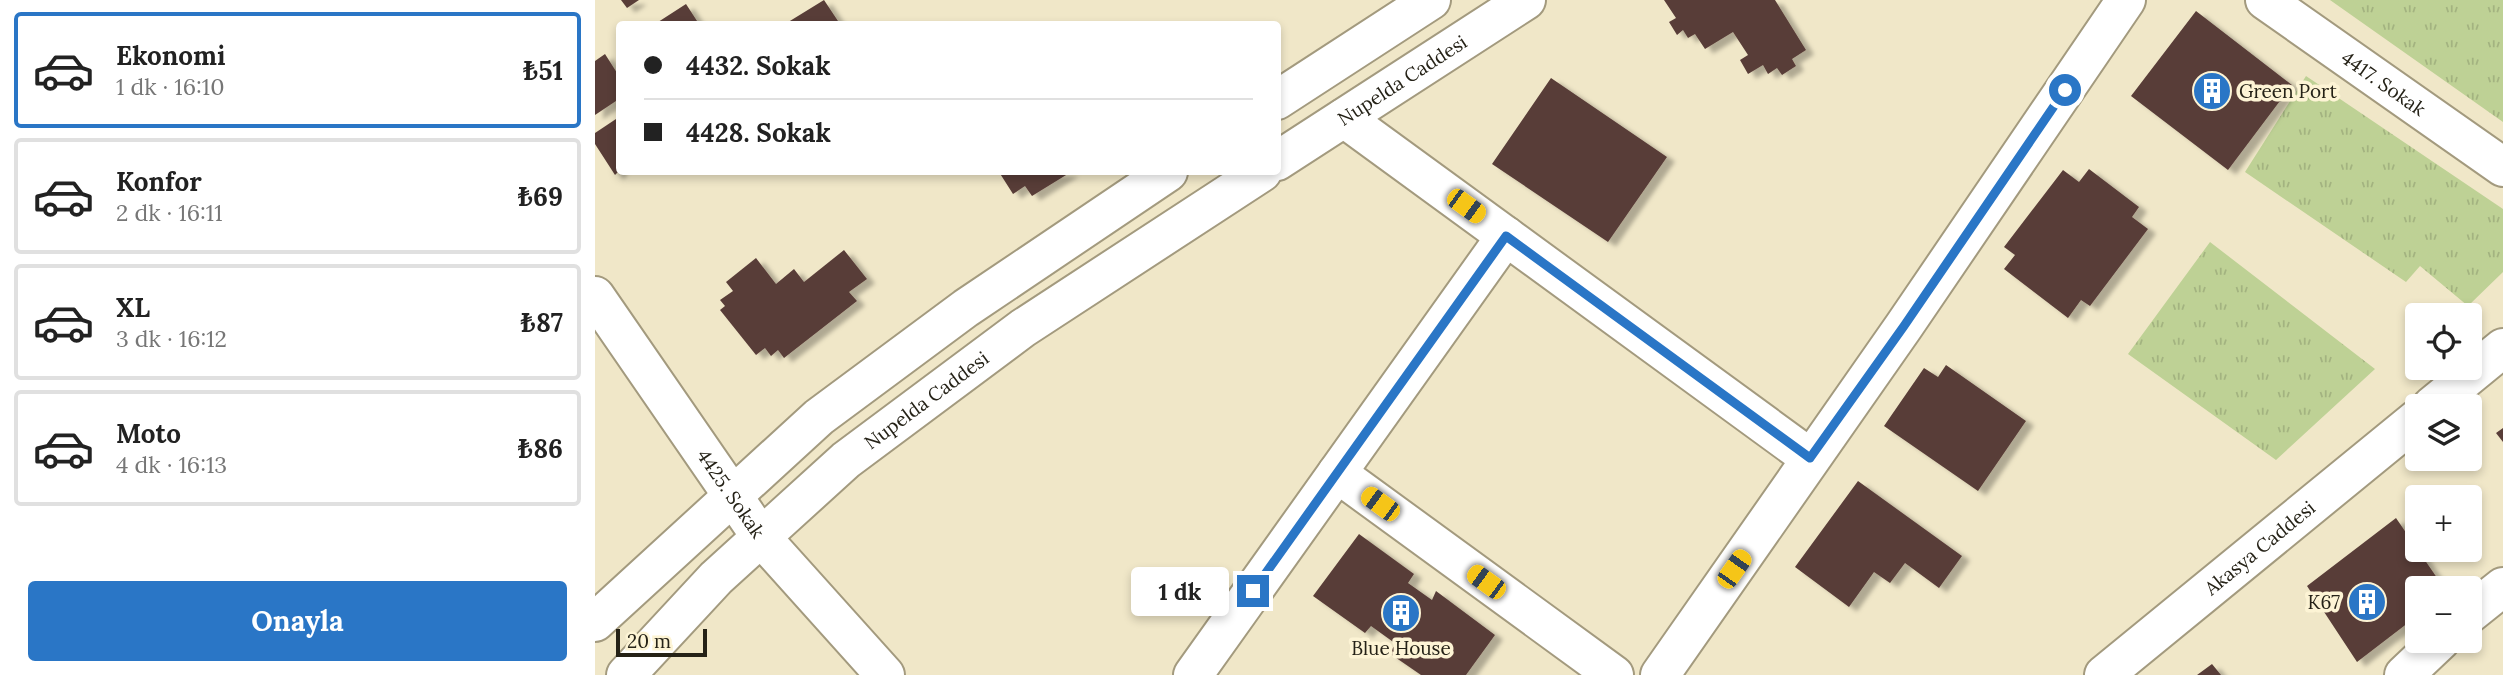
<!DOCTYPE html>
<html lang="tr">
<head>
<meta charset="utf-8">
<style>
	:root { --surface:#fff; --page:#f6f6f6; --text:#222; --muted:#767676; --line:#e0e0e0; --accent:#2a76c6 }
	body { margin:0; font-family:Lora,serif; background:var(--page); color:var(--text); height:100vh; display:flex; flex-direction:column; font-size:26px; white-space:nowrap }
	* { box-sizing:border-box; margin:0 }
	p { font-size:23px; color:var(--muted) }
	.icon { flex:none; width:38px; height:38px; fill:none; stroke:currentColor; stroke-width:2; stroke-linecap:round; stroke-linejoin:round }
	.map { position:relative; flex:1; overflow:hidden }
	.side { display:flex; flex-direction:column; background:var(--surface); width:595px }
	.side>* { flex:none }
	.guide { position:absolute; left:21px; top:21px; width:665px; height:154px; border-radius:7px; box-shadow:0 4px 10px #0003; display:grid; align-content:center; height:154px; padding:0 28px; background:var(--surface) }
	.tools { position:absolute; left:1810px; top:303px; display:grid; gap:14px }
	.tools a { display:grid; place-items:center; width:77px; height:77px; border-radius:7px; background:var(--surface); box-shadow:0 4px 10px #0003; font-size:35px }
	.scale { position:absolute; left:21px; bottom:18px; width:91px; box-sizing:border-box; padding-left:7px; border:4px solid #252217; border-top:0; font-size:19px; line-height:24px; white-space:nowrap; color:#252217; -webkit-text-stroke:5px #fdf4d5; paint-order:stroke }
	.end { position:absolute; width:32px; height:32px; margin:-16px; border:9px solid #2a76c6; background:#fff; box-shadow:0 0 0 4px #fff }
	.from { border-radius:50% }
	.bubble { position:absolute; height:49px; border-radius:7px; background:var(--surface); box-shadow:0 4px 10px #0003; font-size:23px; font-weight:800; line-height:49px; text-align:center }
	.car { position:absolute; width:21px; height:42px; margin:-21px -10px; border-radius:9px; box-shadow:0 0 5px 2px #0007; background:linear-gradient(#f5c518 24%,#345 0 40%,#f5c518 0 76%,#345 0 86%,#f5c518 0) }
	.guide b { display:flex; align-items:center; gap:24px; height:66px; font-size:26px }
	.guide b+b { border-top:2px solid var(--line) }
	.guide i { width:18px; height:18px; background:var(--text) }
	ul { padding:12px 0 0; list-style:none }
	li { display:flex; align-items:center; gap:21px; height:116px; margin:0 14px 10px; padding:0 14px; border:4px solid var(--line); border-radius:7px }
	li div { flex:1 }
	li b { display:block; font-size:26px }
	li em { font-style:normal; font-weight:800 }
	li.active { border-color:var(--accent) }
	li>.icon { width:63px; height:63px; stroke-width:1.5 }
	.cta { display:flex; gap:14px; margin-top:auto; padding:14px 28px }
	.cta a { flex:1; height:80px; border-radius:7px; background:var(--accent); color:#fff; font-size:28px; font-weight:800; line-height:80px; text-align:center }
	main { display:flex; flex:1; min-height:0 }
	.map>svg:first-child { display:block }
	.grass { fill:url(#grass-tufts) }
	.building { fill:#593d38; filter:url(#shadow) }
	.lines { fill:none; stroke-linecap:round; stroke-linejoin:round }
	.minor-casing { stroke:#a39a7e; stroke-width:42 }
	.minor { stroke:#fff; stroke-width:38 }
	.route { stroke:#2a76c6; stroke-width:9 }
	.labels { text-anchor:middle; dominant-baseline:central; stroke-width:7; stroke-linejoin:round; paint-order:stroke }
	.street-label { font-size:19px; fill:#252217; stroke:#fdf4d5 }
	.poi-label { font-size:19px; fill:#252217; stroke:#fdf4d5; text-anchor:start }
</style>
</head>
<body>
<main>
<section class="side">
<ul>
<li class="active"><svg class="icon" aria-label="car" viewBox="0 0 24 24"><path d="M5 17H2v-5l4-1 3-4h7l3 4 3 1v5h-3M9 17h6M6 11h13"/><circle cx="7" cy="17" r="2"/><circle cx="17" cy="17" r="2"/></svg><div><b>Ekonomi</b><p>1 dk · 16:10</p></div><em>₺51</em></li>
<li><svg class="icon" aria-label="car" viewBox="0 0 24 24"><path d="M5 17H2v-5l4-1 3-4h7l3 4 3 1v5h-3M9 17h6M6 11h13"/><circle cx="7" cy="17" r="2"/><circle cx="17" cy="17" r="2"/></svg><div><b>Konfor</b><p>2 dk · 16:11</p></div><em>₺69</em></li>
<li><svg class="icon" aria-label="car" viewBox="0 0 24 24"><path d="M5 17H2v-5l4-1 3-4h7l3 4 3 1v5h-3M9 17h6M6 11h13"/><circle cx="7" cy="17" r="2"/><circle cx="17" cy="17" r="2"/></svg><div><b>XL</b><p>3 dk · 16:12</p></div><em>₺87</em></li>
<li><svg class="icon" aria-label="car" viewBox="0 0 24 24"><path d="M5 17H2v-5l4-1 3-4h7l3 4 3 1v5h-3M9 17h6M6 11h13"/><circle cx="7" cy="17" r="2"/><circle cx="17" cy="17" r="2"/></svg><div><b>Moto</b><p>4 dk · 16:13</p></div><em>₺86</em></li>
</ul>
<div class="cta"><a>Onayla</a></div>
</section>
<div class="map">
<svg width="1908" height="675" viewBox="0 0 1908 675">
	<defs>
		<pattern id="grass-tufts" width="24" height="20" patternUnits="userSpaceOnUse" patternTransform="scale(1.75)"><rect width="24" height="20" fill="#bed195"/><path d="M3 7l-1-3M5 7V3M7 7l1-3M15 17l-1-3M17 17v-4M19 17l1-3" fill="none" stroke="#a3b380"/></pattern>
		<filter id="shadow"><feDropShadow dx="8" dy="4.5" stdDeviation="2" flood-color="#0004"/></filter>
	</defs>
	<rect width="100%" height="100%" fill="#f0e7c8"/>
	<path class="grass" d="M1735,0H1908V122Z
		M1711,76L1908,209V272L1873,306L1825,266L1811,282L1650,172Z
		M1615,242L1780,369L1681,460L1533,354Z"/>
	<path class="building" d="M26,0H44L32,8Z
		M229,0L245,24H190Z
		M1069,0H1180L1211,50L1197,59L1201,66L1187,75L1182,68L1173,74L1168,65L1153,74L1145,60L1153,55L1138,32L1110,49L1100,34L1093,38L1088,30L1082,35L1074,22L1081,18Z
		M91,4L104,24H60Z
		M1601,11L1697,85L1633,170L1536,96Z
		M10,54L24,76V99L0,115V61Z
		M956,78L1072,157L1013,242L897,164Z
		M24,117V171L20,175L0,144V133Z
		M1494,169L1544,207L1537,217L1553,229L1495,306L1486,300L1473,318L1409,269L1420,255L1409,247L1468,170L1484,182Z
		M404,172H476L437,196L430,186L418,194Z
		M249,250L272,279L254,292L262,301L189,358L183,350L176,356L170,348L161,355L125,310L130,306L125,300L138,291L131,282L161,258L181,284L199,269L209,282Z
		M1351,365L1431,421L1383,491L1289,426L1329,368L1343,377Z
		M1908,428V442L1901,433Z
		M1263,481L1367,556L1344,588L1310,563L1295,583L1279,572L1254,607L1200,567Z
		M1801,518L1849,588H1822V616L1762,662L1712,586Z
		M764,534L819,574L813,583L837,600L841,591L900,635L871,675H826L794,653L801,644L776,626L770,633L718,596Z
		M1617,664L1626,675H1602Z"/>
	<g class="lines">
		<defs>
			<g id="minor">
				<path id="s1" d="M1670,0L1908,167"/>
				<path d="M682,100L836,0"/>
				<path d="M749,118L1215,458"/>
				<path id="s2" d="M682,161L931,0"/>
				<path id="s3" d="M0,296L166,537L290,675"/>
				<path d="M1837,406L1908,348"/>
				<path d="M742,473L1019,675"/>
				<path d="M1874,614L1908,587"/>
				<path d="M0,622L224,417L371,308L573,172"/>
				<path id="s4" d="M31,675L121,578L251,460L428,328L667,172"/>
				<path d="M598,675L911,236"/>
				<path d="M1065,675L1309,326L1531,0"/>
				<path id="s5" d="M1509,675L1822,419"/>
				<path d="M1809,675L1846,640"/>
			</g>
		</defs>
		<use href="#minor" class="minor-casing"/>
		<use href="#minor" class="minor"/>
	</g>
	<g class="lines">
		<path class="route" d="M658,591L911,236L1215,458L1309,326L1470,90"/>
	</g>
	<defs>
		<symbol id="building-disc" viewBox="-11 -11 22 22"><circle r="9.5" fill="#2a76c6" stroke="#fdf4d5"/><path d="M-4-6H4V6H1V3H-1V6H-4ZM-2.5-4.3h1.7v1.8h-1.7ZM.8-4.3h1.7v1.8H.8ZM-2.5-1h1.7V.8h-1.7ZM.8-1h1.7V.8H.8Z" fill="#fff"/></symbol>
	</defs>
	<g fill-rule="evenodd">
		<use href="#building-disc" x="1595" y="69" width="44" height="44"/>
		<use href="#building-disc" x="1750" y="580" width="44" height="44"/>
		<use href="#building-disc" x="784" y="591" width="44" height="44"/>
	</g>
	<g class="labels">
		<g class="street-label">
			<text stroke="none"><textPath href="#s2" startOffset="149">Nupelda Caddesi</textPath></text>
			<text stroke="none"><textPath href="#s1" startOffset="145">4417. Sokak</textPath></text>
			<text stroke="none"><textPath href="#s4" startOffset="408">Nupelda Caddesi</textPath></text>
			<text stroke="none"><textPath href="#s3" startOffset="240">4425. Sokak</textPath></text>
			<text stroke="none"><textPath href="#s5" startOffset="201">Akasya Caddesi</textPath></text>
		</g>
		<g class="poi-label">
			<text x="1644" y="91">Green Port</text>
			<text x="1745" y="602" text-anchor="end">K67</text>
			<text x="806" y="648" text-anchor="middle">Blue House</text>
		</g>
	</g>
</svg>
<div class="tools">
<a><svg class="icon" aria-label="locate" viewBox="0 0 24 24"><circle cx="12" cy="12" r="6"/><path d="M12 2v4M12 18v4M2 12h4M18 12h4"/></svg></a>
<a><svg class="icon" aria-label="layers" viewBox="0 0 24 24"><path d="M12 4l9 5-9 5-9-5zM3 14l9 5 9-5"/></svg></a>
<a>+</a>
<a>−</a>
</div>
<div class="scale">20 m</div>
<i class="end from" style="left:1470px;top:90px"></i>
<i class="end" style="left:658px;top:591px"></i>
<div class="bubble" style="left:536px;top:567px;width:98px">1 dk</div>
<i class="car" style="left:871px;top:206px;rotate:126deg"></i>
<i class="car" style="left:785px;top:504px;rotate:306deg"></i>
<i class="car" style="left:1139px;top:569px;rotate:35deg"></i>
<i class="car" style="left:891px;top:582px;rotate:306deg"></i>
<div class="guide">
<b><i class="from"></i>4432. Sokak</b>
<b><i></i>4428. Sokak</b>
</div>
</div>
</main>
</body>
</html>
